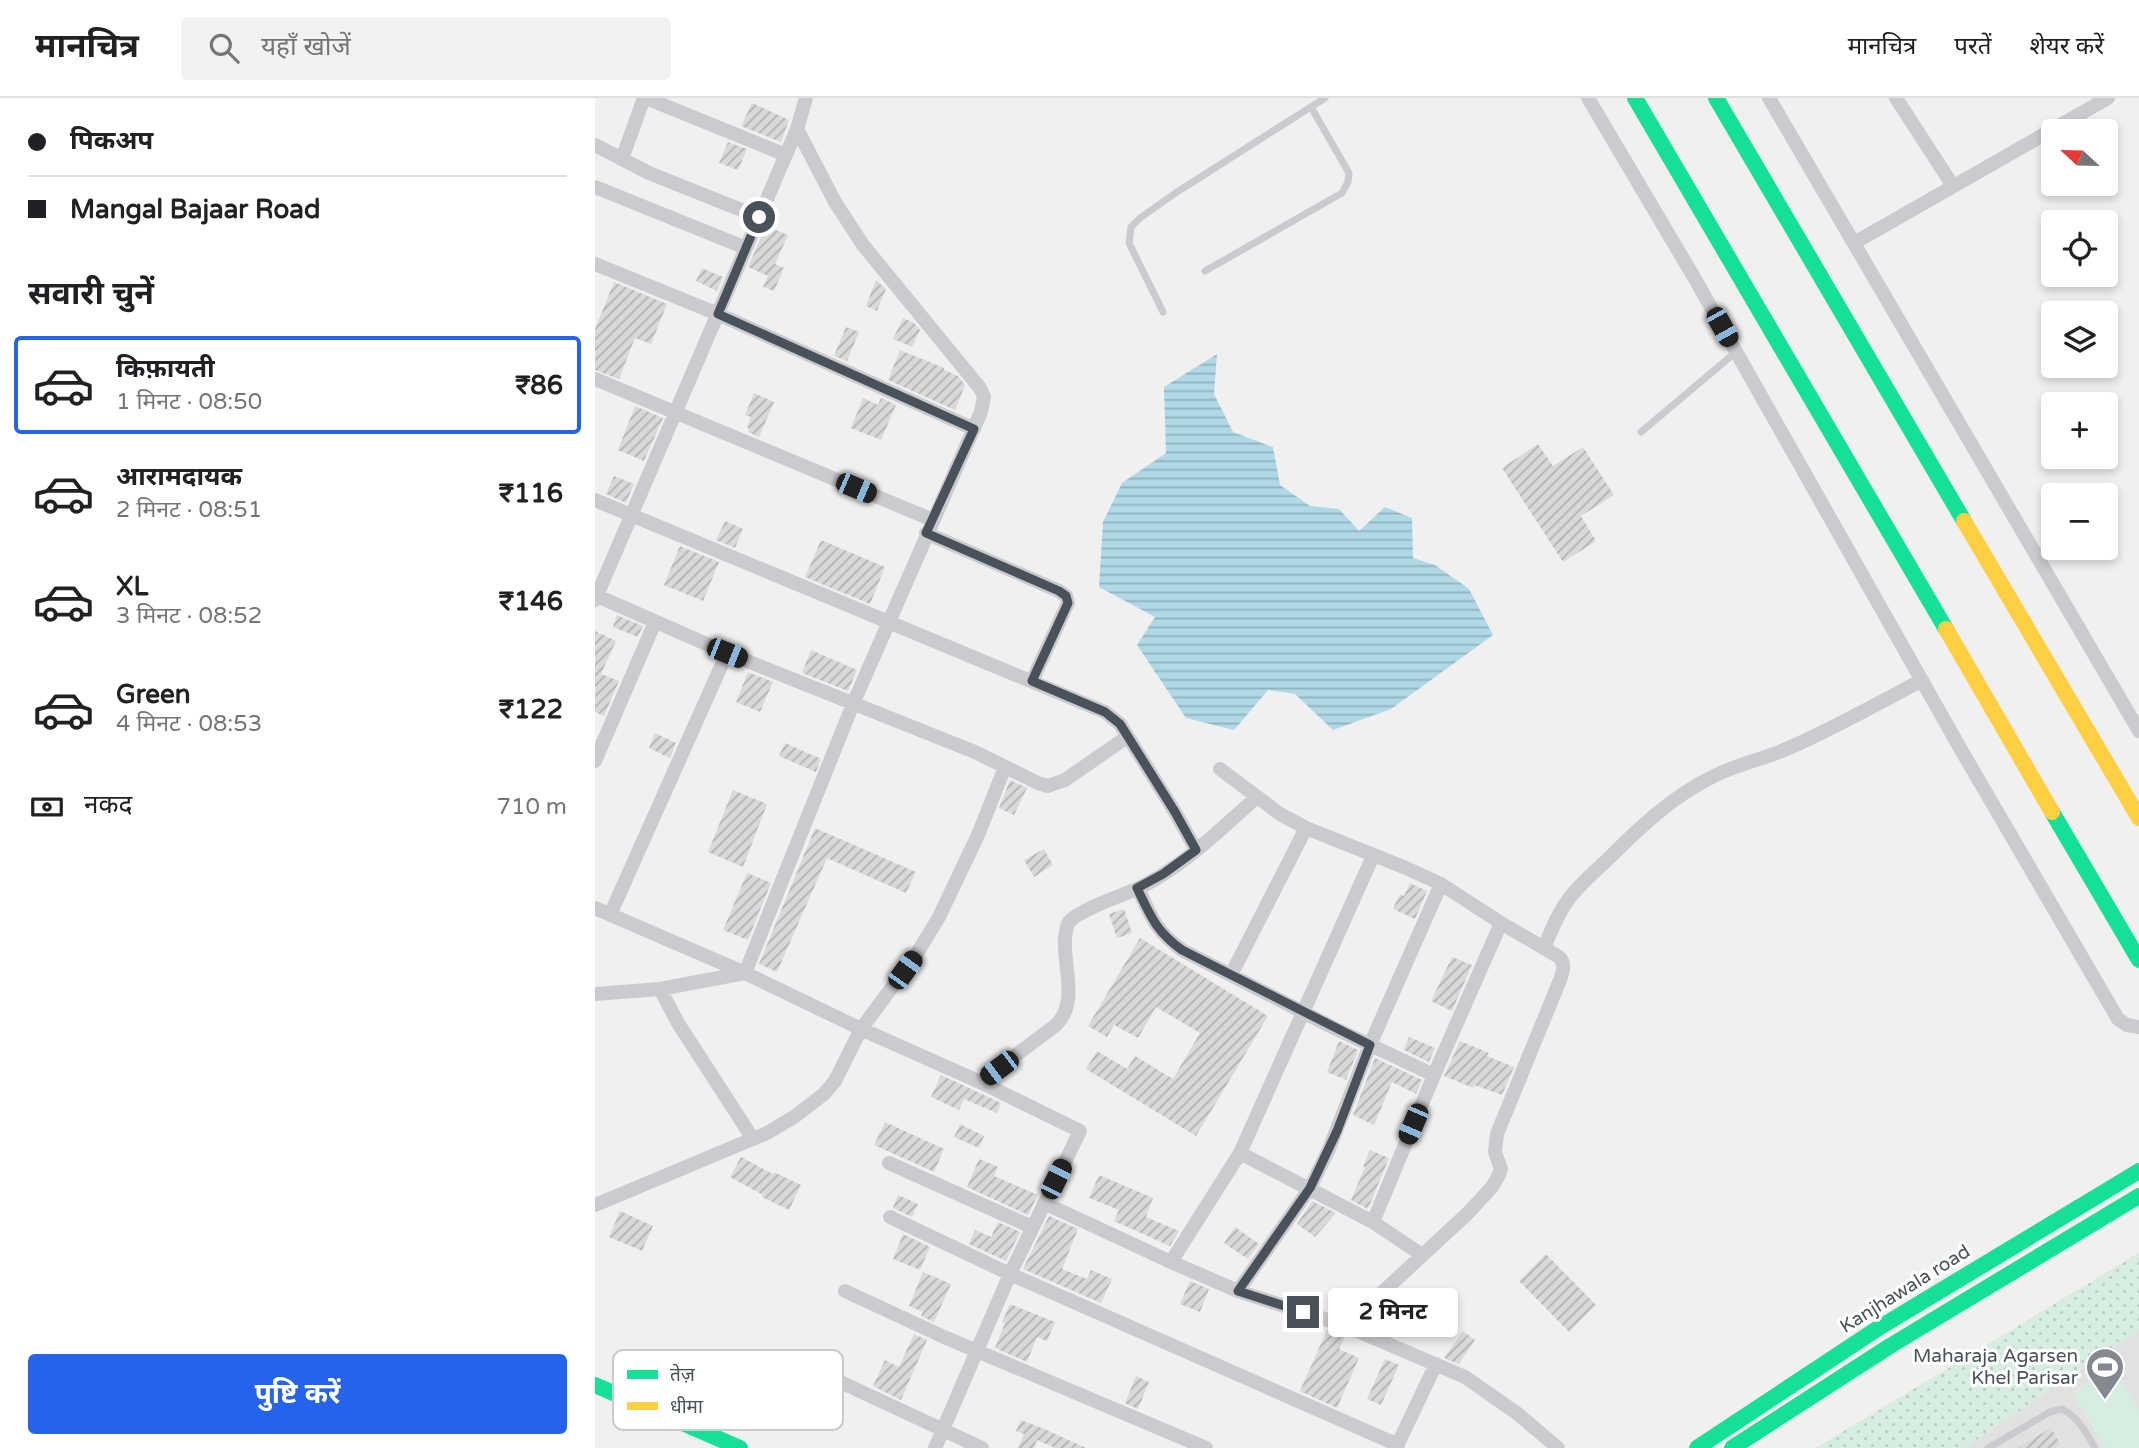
<!DOCTYPE html>
<html lang="hi">
<head>
<meta charset="utf-8">
<style>
	:root { --surface:#fff; --page:#f2f2f2; --text:#202124; --muted:#757577; --line:#e0e0e0; --accent:#2563eb }
	body { margin:0; font-family:"Varela Round","Noto Sans Devanagari",sans-serif; background:var(--page); color:var(--text); height:100vh; display:flex; flex-direction:column; font-size:26px; white-space:nowrap }
	* { box-sizing:border-box; margin:0 }
	p { font-size:23px; color:var(--muted) }
	.icon { flex:none; width:38px; height:38px; fill:none; stroke:currentColor; stroke-width:2; stroke-linecap:round; stroke-linejoin:round }
	.map { position:relative; flex:1; overflow:hidden }
	.sheet { display:flex; flex-direction:column; background:var(--surface); width:595px }
	.sheet>* { flex:none }
	.guide { display:grid; align-content:center; height:154px; padding:0 28px; background:var(--surface) }
	.needle { width:46px; rotate:292deg }
	.fabs { position:absolute; left:1446px; top:21px; display:grid; gap:14px }
	.fabs a { display:grid; place-items:center; width:77px; height:77px; border-radius:7px; background:var(--surface); box-shadow:0 4px 10px #0003; font-size:35px }
	.end { position:absolute; width:32px; height:32px; margin:-16px; border:9px solid #49515a; background:#fff; box-shadow:0 0 0 4px #fff }
	.from { border-radius:50% }
	.bubble { position:absolute; height:49px; border-radius:7px; background:var(--surface); box-shadow:0 4px 10px #0003; font-size:23px; font-weight:700; line-height:49px; text-align:center }
	.car { position:absolute; width:21px; height:42px; margin:-21px -10px; border-radius:9px; box-shadow:0 0 5px 2px #0007; background:linear-gradient(#222 24%,#8ab4d8 0 40%,#222 0 76%,#8ab4d8 0 86%,#222 0) }
	.guide b { display:flex; align-items:center; gap:24px; height:66px; font-size:26px }
	.guide b+b { border-top:2px solid var(--line) }
	.guide i { width:18px; height:18px; background:var(--text) }
	ul { padding:0; list-style:none }
	li { display:flex; align-items:center; gap:21px; height:98px; margin:0 14px 10px; padding:0 14px; border:4px solid transparent; border-radius:7px }
	li div { flex:1 }
	li b { display:block; font-size:26px }
	li em { font-style:normal; font-weight:700 }
	li.active { border-color:var(--accent) }
	li>.icon { width:63px; height:63px; stroke-width:1.5 }
	h2 { padding:0 28px; font-size:32px; line-height:84px }
	.pay { display:flex; align-items:center; gap:18px; height:77px; padding:0 28px; font-size:26px }
	.pay p { margin-inline-start:auto }
	.cta { display:flex; gap:14px; margin-top:auto; padding:14px 28px }
	.cta a { flex:1; height:80px; border-radius:7px; background:var(--accent); color:#fff; font-size:28px; font-weight:700; line-height:80px; text-align:center }
	header { display:flex; align-items:center; gap:42px; box-sizing:border-box; height:98px; padding:0 35px; background:var(--surface); border-bottom:2px solid var(--line) }
	header strong { font-size:33px }
	nav { display:flex; gap:38px; margin-inline-start:auto; font-size:24px }
	.search { width:490px; height:63px; background:var(--page); display:flex; align-items:center; gap:18px; box-sizing:border-box; padding:0 24px; border-radius:7px; color:var(--muted); font-size:26px }
	main { display:flex; flex:1; min-height:0 }
	.map>svg:first-child { display:block }
	.education { fill:#e2e1e1 }
	.grass { fill:url(#grass-dots) }
	.pitch { fill:#d7ede1 }
	.water { fill:url(#water-rules) }
	.building { fill:url(#building-hatch) }
	.lines { fill:none; stroke-linecap:round; stroke-linejoin:round }
	.lane { stroke:#cacbce; stroke-width:7 }
	.street { stroke:#cacbce; stroke-width:14 }
	.fast { stroke:#16e098; stroke-width:16 }
	.slow { stroke:#ffcf43; stroke-width:16 }
	.route { stroke:#49515a; stroke-width:9 }
	.labels { text-anchor:middle; dominant-baseline:central; stroke-width:6; stroke-linejoin:round; paint-order:stroke }
	.street-label { font-size:19px; fill:#49515a; stroke:#fff }
	.poi-label { font-size:19px; fill:#49515a; stroke:#fff; text-anchor:end }
	.key { fill:#fff; stroke:#c8cbce; stroke-width:2 }
	.key-label { font-size:19px; fill:#49515a }
</style>
</head>
<body>
<header>
<strong>मानचित्र</strong>
<div class="search"><svg class="icon" aria-label="search" viewBox="0 0 24 24"><circle cx="10" cy="10" r="6"/><path d="M15 15l6 6"/></svg>यहाँ खोजें</div>
<nav><a>मानचित्र</a><a>परतें</a><a>शेयर करें</a></nav>
</header>
<main>
<section class="sheet">
<div class="guide">
<b><i class="from"></i>पिकअप</b>
<b><i></i>Mangal Bajaar Road</b>
</div>
<h2>सवारी चुनें</h2>
<ul>
<li class="active"><svg class="icon" aria-label="car" viewBox="0 0 24 24"><path d="M5 17H2v-5l4-1 3-4h7l3 4 3 1v5h-3M9 17h6M6 11h13"/><circle cx="7" cy="17" r="2"/><circle cx="17" cy="17" r="2"/></svg><div><b>किफ़ायती</b><p>1 मिनट · 08:50</p></div><em>₹86</em></li>
<li><svg class="icon" aria-label="car" viewBox="0 0 24 24"><path d="M5 17H2v-5l4-1 3-4h7l3 4 3 1v5h-3M9 17h6M6 11h13"/><circle cx="7" cy="17" r="2"/><circle cx="17" cy="17" r="2"/></svg><div><b>आरामदायक</b><p>2 मिनट · 08:51</p></div><em>₹116</em></li>
<li><svg class="icon" aria-label="car" viewBox="0 0 24 24"><path d="M5 17H2v-5l4-1 3-4h7l3 4 3 1v5h-3M9 17h6M6 11h13"/><circle cx="7" cy="17" r="2"/><circle cx="17" cy="17" r="2"/></svg><div><b>XL</b><p>3 मिनट · 08:52</p></div><em>₹146</em></li>
<li><svg class="icon" aria-label="car" viewBox="0 0 24 24"><path d="M5 17H2v-5l4-1 3-4h7l3 4 3 1v5h-3M9 17h6M6 11h13"/><circle cx="7" cy="17" r="2"/><circle cx="17" cy="17" r="2"/></svg><div><b>Green</b><p>4 मिनट · 08:53</p></div><em>₹122</em></li>
</ul>
<div class="pay"><svg class="icon" aria-label="cash" viewBox="0 0 24 24"><path d="M3 7h18v10H3z"/><circle cx="12" cy="12" r="2"/></svg>नकद<p>710 m</p></div>
<div class="cta"><a>पुष्टि करें</a></div>
</section>
<div class="map">
<svg width="1544" height="1350" viewBox="0 0 1544 1350">
	<defs>
		<pattern id="grass-dots" width="8" height="8" patternUnits="userSpaceOnUse" patternTransform="scale(1.75)"><rect width="8" height="8" fill="#d7ede1"/><path d="M2 2h.1M6 6h.1" fill="none" stroke="#bacdc3" stroke-width="1.8" stroke-linecap="round"/></pattern>
		<pattern id="water-rules" width="6" height="5" patternUnits="userSpaceOnUse" patternTransform="scale(1.75)"><rect width="6" height="5" fill="#b0d8e6"/><path d="M0 2.5h6" fill="none" stroke="#91b2bd"/></pattern>
		<pattern id="building-hatch" width="6" height="6" patternUnits="userSpaceOnUse" patternTransform="scale(1.75)"><rect width="6" height="6" fill="#d9d9da"/><path d="M-1 1l2-2M0 6l6-6M5 7l2-2" fill="none" stroke="#b2b2b4"/></pattern>
	</defs>
	<rect width="100%" height="100%" fill="#f0f0f0"/>
	<path class="education" d="M1544,1155V1350H1221Z"/>
	<path class="grass" d="M1544,1155V1233L1369,1350H1221Z"/>
	<path class="pitch" d="M1519,1269L1544,1311V1350H1510L1477,1294Z"/>
	<path class="water" d="M622,256L619,296L638,334L678,349L685,387L715,408L744,411L764,433L790,409L817,420L818,460L840,467L874,491L898,537L796,611L738,632L700,596L673,592L639,632L591,620L542,547L560,519L504,489L508,424L527,385L571,355L569,289Z"/>
	<path class="building" d="M157,5L194,22L186,44L146,28Z
		M133,44L152,51L143,72L124,65Z
		M171,128L193,137L180,166L189,170L179,193L168,189L173,178L153,169Z
		M107,170L128,179L122,193L101,183Z
		M281,182L291,191L282,213L271,208Z
		M19,184L72,206L56,246L40,240L24,281L0,272V231Z
		M308,220L319,225L325,232L317,249L298,241Z
		M251,229L264,234L252,263L239,258Z
		M305,252L349,270V272L363,278L370,287L360,312L293,282Z
		M159,295L179,304L164,339L153,334L154,331L152,329L156,319L150,317Z
		M268,300L283,307L286,300L301,307L286,342L256,330Z
		M40,308L68,320L49,363L23,352Z
		M943,346L958,368L988,349L1019,397L986,418L1001,443L968,464L907,370Z
		M19,378L39,386L31,405L11,396Z
		M130,423L148,431L140,450L121,442Z
		M226,442L290,469L275,506L210,479Z
		M85,448L124,464L108,503L69,487Z
		M22,517L48,528L43,539L18,529Z
		M0,533L21,543L6,576L24,583L9,618L0,614Z
		M216,552L262,572L253,593L207,575Z
		M153,574L178,584L165,614L141,604Z
		M60,635L81,645L75,660L54,650Z
		M190,645L226,661L221,674L184,658Z
		M415,682L432,690L419,717L404,710Z
		M138,692L172,706L148,769L113,754Z
		M220,730L321,774L311,795L232,760L182,874L164,866Z
		M449,751L458,767L439,779L429,762Z
		M152,775L176,785L153,842L128,832Z
		M815,785L832,793L820,821L798,811L805,796L809,798Z
		M529,811L537,835L522,840L514,816Z
		M545,840L673,918L601,1038L491,971L502,953L532,971L540,958L578,981L605,935L561,909L543,940L519,927L512,939L493,928Z
		M857,859L877,867L857,913L836,903Z
		M814,939L840,950L834,964L809,952Z
		M744,943L763,952L751,982L732,974Z
		M865,943L894,955L892,958L919,969L907,997L879,987L878,990L849,978Z
		M780,960L827,982L821,996L797,984L779,1027L758,1017Z
		M346,977L406,1005L402,1015L369,1001L364,1012L336,999Z
		M290,1024L349,1051L339,1074L279,1047Z
		M365,1026L389,1038L384,1050L359,1039Z
		M775,1052L794,1060L773,1111L756,1102L770,1069L768,1068Z
		M146,1059L178,1076L179,1074L206,1087L194,1112L167,1099L168,1097L135,1079Z
		M384,1061L403,1069L399,1078L443,1097L433,1117L372,1089Z
		M504,1077L558,1100L551,1119L584,1133L575,1148L519,1123L524,1112L494,1100Z
		M303,1097L323,1106L317,1119L298,1110Z
		M717,1103L741,1115L720,1139L702,1126Z
		M25,1113L58,1128L47,1153L14,1139Z
		M454,1118L483,1131L467,1171L492,1181L496,1172L517,1181L506,1205L428,1171Z
		M403,1124L425,1134L411,1163L374,1146L380,1132L396,1139Z
		M640,1129L664,1146L653,1161L629,1145Z
		M308,1136L335,1149L325,1172L298,1161Z
		M951,1156L1001,1207L974,1234L924,1183Z
		M328,1174L356,1186L339,1224L326,1218L328,1214L314,1208Z
		M595,1183L614,1191L605,1214L585,1206Z
		M415,1206L460,1224L452,1243L442,1239L432,1264L400,1250L410,1225L407,1224Z
		M732,1232L750,1238L744,1251L764,1260L742,1310L705,1293Z
		M868,1233L880,1242L864,1266L849,1260Z
		M319,1236L332,1242L306,1302L278,1288L290,1262L304,1269Z
		M790,1261L804,1267L786,1307L772,1301Z
		M541,1278L554,1284L543,1311L530,1305Z
		M426,1322L447,1330L491,1350H460L442,1342L439,1350H423L429,1336L421,1333Z
		M1456,1330L1465,1346L1459,1350H1422Z"/>
	<g class="lines">
		<path class="lane" d="M610,173L747,95L753,84L754,75L716,9
			M568,214L534,145L536,129L545,120L582,94L730,0
			M1046,334L1141,254
			M1393,1350L1455,1314L1467,1311C1484,1320 1491,1334 1500,1350"/>
		<path class="street" d="M51,0L191,57
			M993,0L1100,181L1365,650L1523,921L1532,927L1544,929
			M1174,0L1544,633
			M1301,0L1358,88
			M0,47L54,75L164,119
			M27,61L49,0
			M0,89L151,150
			M1259,145L1513,0
			M0,166L123,216L379,331
			M0,281L338,422
			M0,402L510,614L525,626L580,714L601,752
			M331,435L464,493L471,498L473,505L437,583
			M0,497L132,555L380,654L443,685L453,688L470,682L532,639
			M0,502L202,31L211,0
			M0,663L60,524
			M625,671L685,716L711,730L811,770L846,786L906,825L964,859C971,866 968,873 965,882L902,1036L900,1054L906,1071L903,1079L897,1089L872,1116L751,1228
			M543,790C556,819 561,833 587,852L739,930L839,977
			M0,810L150,875L266,931L385,984L485,1033L415,1176L340,1350
			M15,817L132,555
			M949,850C956,833 962,817 973,802C983,788 997,776 1010,764C1042,732 1077,698 1119,678C1143,666 1169,661 1194,650C1239,630 1283,606 1327,582
			M636,877L711,730
			M65,891L83,925L158,1041
			M0,896L65,891L150,875L258,606L386,314L389,299L385,290L268,147L240,104L202,31
			M385,984L461,927C484,904 468,869 470,840C471,835 471,828 474,824C483,813 522,799 537,793C584,773 623,733 661,700
			M645,1055L778,1124L827,1157
			M294,1065L437,1129
			M449,1105L576,1164L643,1193L751,1228L870,1279L923,1316L963,1350
			M0,1107L172,1035L199,1019L229,996L240,983L266,931L321,857L344,819L383,737L410,669
			M295,1119L415,1176L803,1347
			M778,1124L839,977L906,825
			M576,1164L645,1055L778,758
			M250,1193L349,1239L611,1350
			M643,1193L715,1090L734,1051L775,947L846,786
			M209,1267L387,1350
			M801,1350L841,1266"/>
		<path class="fast" d="M1040,0L1351,531
			M1121,0L1369,423
			M1457,714L1544,862
			M0,1287L145,1350
			M1102,1350L1282,1231L1544,1073
			M1137,1350L1295,1248L1544,1098"/>
		<path class="slow" d="M1369,423L1544,720
			M1351,531L1457,714"/>
	</g>
	<g class="lines">
		<path class="route" d="M164,119L123,216L379,331L331,435L464,493L471,498L473,505L437,583L510,614L525,626L580,714L601,752L568,776L542,790C556,819 561,833 587,852L775,947L742,1033L715,1090L643,1193L708,1214"/>
	</g>
	<defs>
		<symbol id="stadium-pin" viewBox="-11 -11 22 30"><path d="M0 17L-7.5 6A9.5 9.5 0 1 1 7.5 6Z" fill="#83898e" stroke="#fff"/><path d="M0-5a6.5 5 0 1 0 0 10a6.5 5 0 1 0 0-10ZM-3.5-1.8h7v3.6h-7Z" fill="#fff"/></symbol>
	</defs>
	<g fill-rule="evenodd">
		<use href="#stadium-pin" x="1488" y="1247" width="44" height="60"/>
	</g>
	<g class="labels">
		<g class="street-label">
			<text transform="translate(1310 1191) rotate(-32)">Kanjhawala road</text>
		</g>
		<g class="poi-label">
			<text x="1483" y="1258">Maharaja Agarsen<tspan x="1483" dy="22">Khel Parisar</tspan></text>
		</g>
	</g>
	<rect x="18" y="1252" width="230" height="80" rx="10" class="key"/>
	<rect x="32" y="1272" width="31" height="9" fill="#16e098"/>
	<rect x="32" y="1304" width="31" height="8" fill="#ffcf43"/>
	<g class="key-label">
		<text x="75" y="1283">तेज़</text>
		<text x="75" y="1315">धीमा</text>
	</g>
</svg>
<div class="fabs">
<a><svg class="needle" viewBox="-14 -14 28 28"><path d="M0-13l5 13h-10z" fill="#e53935"/><path d="M0 13l5-13h-10z" fill="#757577"/></svg></a>
<a><svg class="icon" aria-label="locate" viewBox="0 0 24 24"><circle cx="12" cy="12" r="6"/><path d="M12 2v4M12 18v4M2 12h4M18 12h4"/></svg></a>
<a><svg class="icon" aria-label="layers" viewBox="0 0 24 24"><path d="M12 4l9 5-9 5-9-5zM3 14l9 5 9-5"/></svg></a>
<a>+</a>
<a>−</a>
</div>
<i class="end from" style="left:164px;top:119px"></i>
<i class="end" style="left:708px;top:1214px"></i>
<div class="bubble" style="left:733px;top:1190px;width:130px">2 मिनट</div>
<i class="car" style="left:1127px;top:229px;rotate:151deg"></i>
<i class="car" style="left:261px;top:390px;rotate:113deg"></i>
<i class="car" style="left:132px;top:555px;rotate:112deg"></i>
<i class="car" style="left:310px;top:872px;rotate:36deg"></i>
<i class="car" style="left:404px;top:970px;rotate:233deg"></i>
<i class="car" style="left:818px;top:1026px;rotate:203deg"></i>
<i class="car" style="left:461px;top:1081px;rotate:26deg"></i>
</div>
</main>
</body>
</html>
